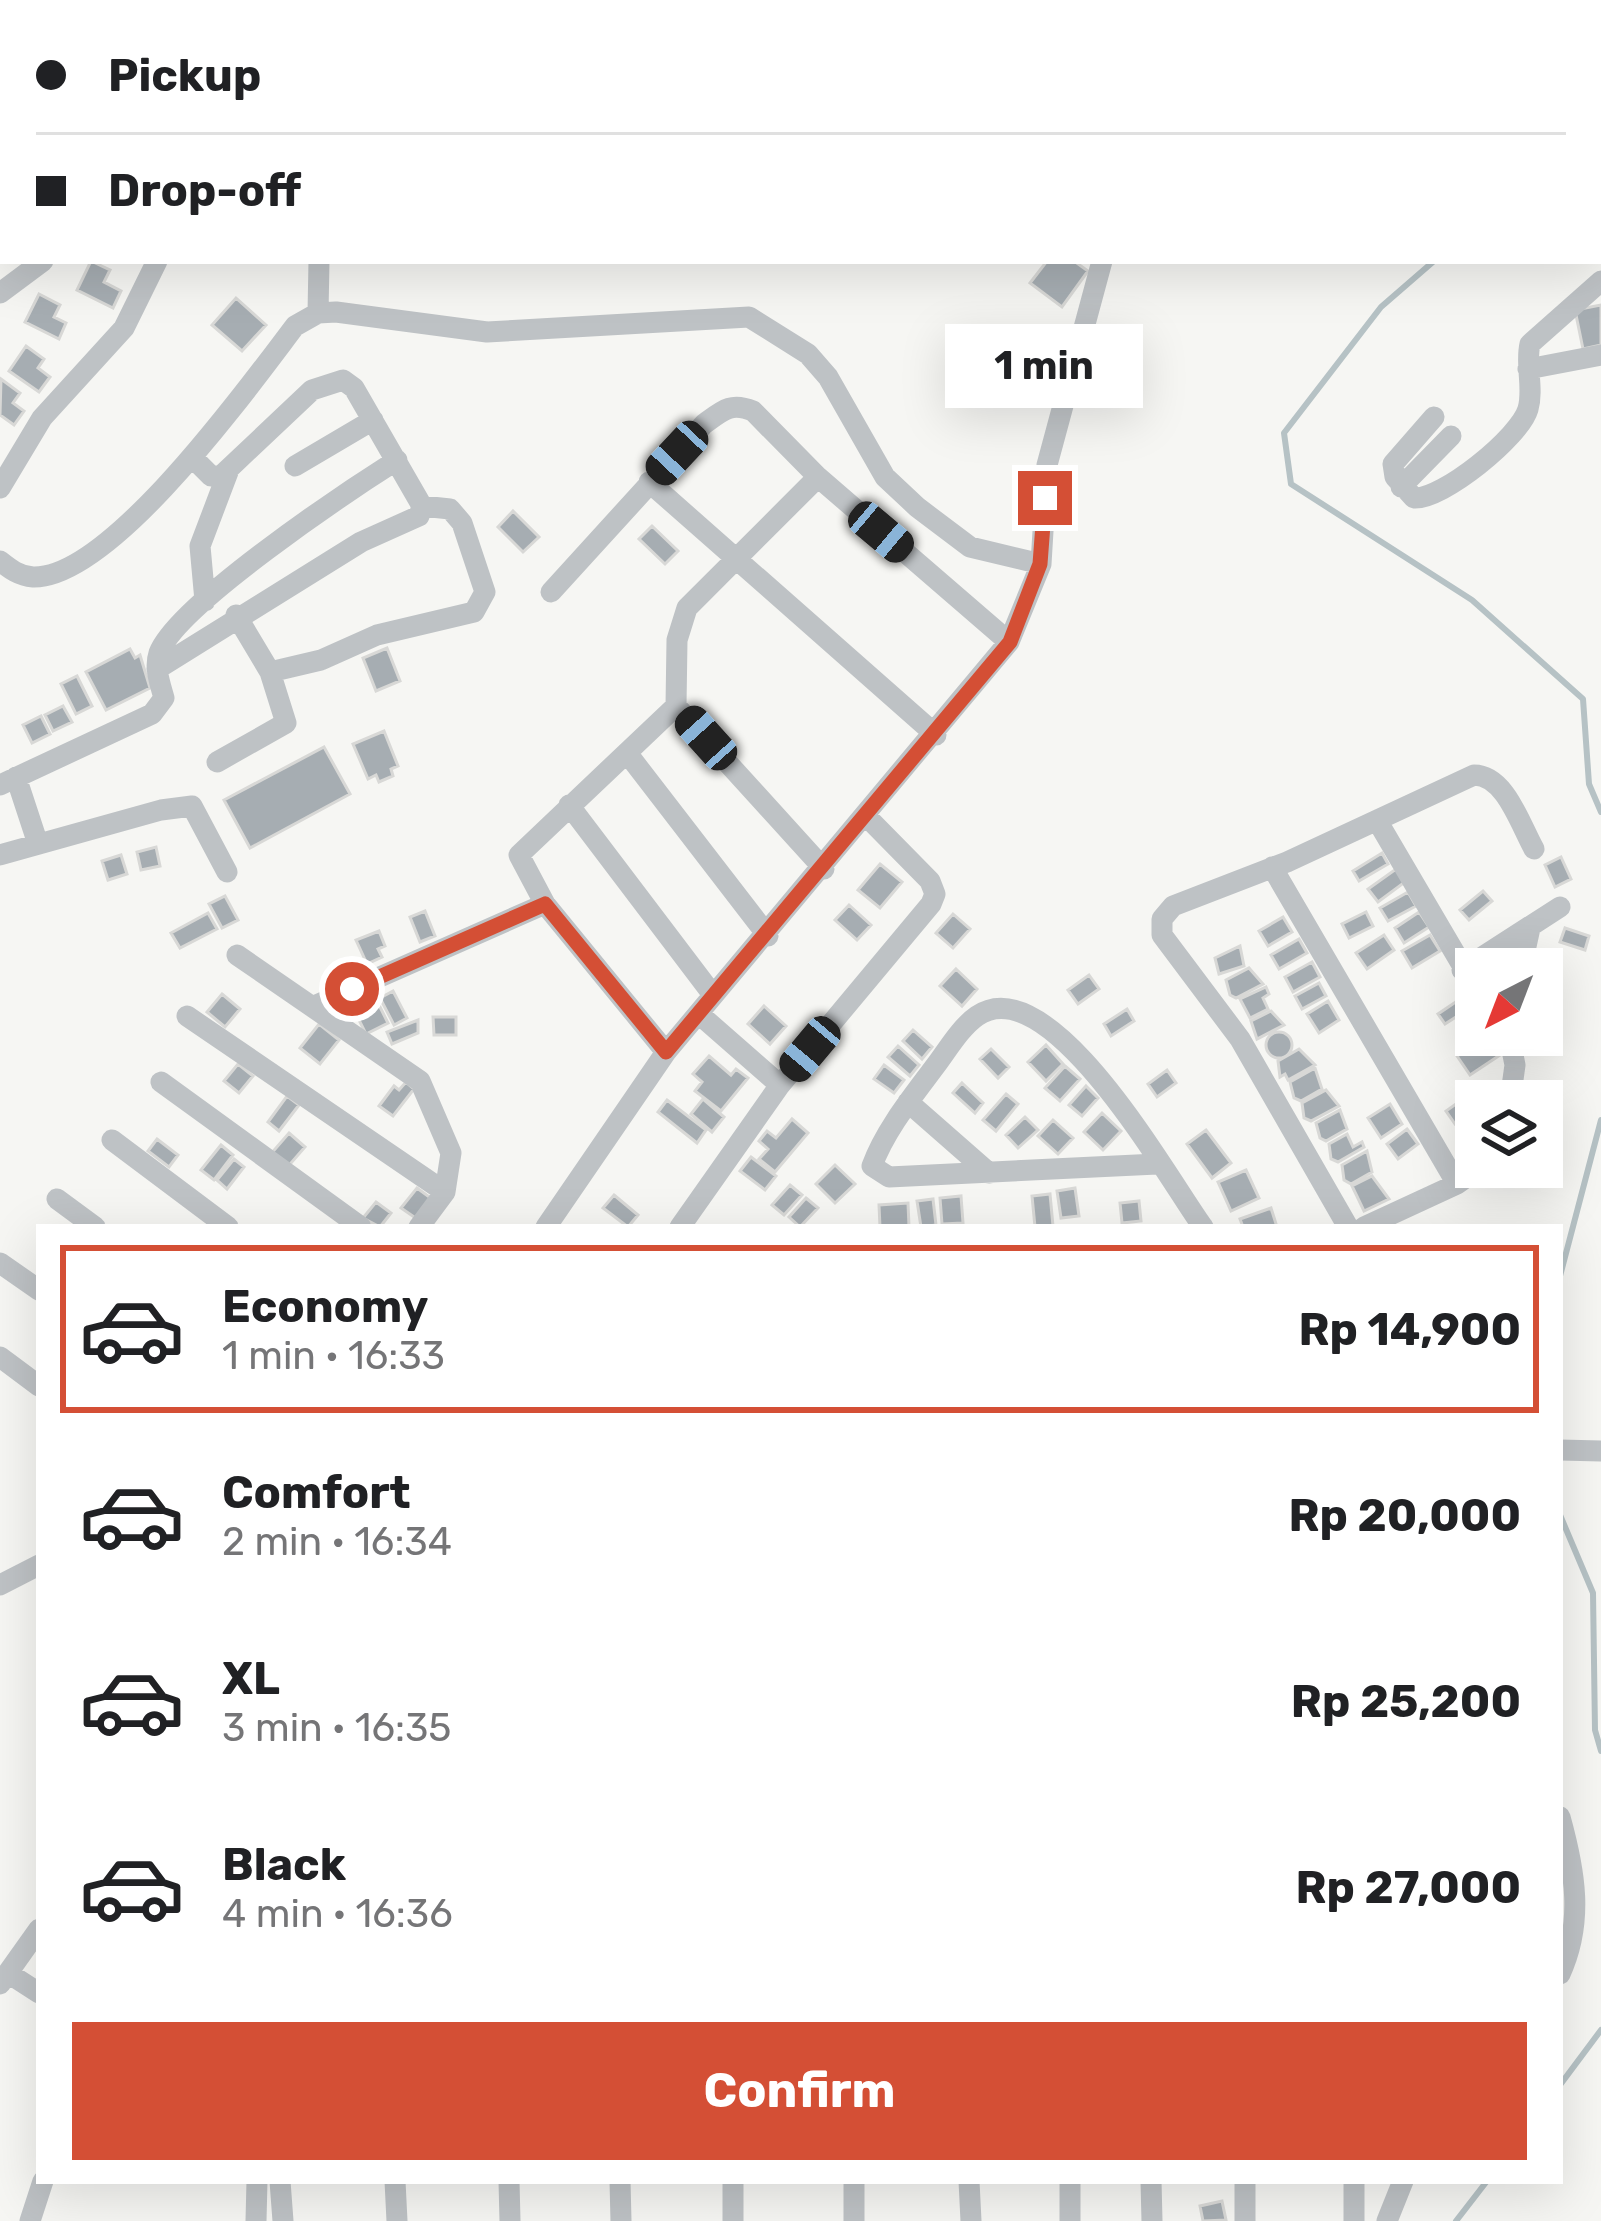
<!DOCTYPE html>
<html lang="en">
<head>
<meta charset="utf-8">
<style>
	:root { --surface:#fff; --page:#f6f6f6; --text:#202124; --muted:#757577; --line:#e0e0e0; --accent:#d44f35 }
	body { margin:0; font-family:Rubik,sans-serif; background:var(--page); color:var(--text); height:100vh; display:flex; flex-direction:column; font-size:45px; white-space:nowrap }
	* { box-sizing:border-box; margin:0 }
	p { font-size:39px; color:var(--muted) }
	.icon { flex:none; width:66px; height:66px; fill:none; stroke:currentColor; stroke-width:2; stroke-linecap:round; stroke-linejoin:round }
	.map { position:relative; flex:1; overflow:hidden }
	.side { position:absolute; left:36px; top:1224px; width:1527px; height:960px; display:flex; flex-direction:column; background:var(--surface); border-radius:0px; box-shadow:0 12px 48px #0002 }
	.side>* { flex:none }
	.banner { position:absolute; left:0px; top:0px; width:1602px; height:264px; box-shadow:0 12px 48px #0002; display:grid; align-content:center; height:264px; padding:0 36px; background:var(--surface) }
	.needle { width:78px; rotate:222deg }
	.buttons { position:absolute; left:1455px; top:948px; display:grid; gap:24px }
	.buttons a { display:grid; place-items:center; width:108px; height:108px; border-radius:0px; background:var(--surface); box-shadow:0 12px 48px #0002; font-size:60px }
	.end { position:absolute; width:54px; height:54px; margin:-27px; border:15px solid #d44f35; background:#fff; box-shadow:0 0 0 6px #fff }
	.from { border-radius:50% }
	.bubble { position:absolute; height:84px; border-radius:0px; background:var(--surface); box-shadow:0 12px 48px #0002; font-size:39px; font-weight:700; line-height:84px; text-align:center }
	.car { position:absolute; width:36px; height:72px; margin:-36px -18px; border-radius:15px; box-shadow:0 0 9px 3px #0007; background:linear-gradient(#222 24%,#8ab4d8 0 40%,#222 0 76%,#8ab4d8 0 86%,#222 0) }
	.banner b { display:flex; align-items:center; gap:42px; height:114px; font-size:45px }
	.banner b+b { border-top:3px solid var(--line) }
	.banner i { width:30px; height:30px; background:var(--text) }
	ul { padding:21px 0 0; list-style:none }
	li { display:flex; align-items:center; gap:36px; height:168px; margin:0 24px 18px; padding:0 12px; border:6px solid transparent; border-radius:0px }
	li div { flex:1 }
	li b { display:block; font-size:45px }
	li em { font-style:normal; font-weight:700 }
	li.current { border-color:var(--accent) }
	li>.icon { width:108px; height:108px; stroke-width:1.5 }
	.cta { display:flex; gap:24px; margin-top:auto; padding:24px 36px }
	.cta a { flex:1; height:138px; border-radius:0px; background:var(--accent); color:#fff; font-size:48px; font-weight:700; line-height:138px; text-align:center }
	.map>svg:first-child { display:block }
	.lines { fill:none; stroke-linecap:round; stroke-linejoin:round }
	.stream { stroke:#b6c2c5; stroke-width:6 }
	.building { fill:#a6adb2; stroke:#d8d8d6; stroke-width:3 }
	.minor { stroke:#bec2c5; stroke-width:21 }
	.route { stroke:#d44f35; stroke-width:15 }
</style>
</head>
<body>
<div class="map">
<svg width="1601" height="2221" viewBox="0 0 1601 2221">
	<rect width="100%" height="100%" fill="#f6f6f3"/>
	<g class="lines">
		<path class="stream" d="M1593,0L1594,3
			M20,3V0
			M415,3V0
			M1599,12L1601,16
			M1434,261L1381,307L1284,433L1291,484L1472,600L1583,699L1589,784L1601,812
			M1560,1276L1601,1120
			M1560,1515L1593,1593L1595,1730L1601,1751
			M1560,2085L1601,2030
			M1456,2221L1487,2181"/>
	</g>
	<path class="building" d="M91,261L110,270L104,282L121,291L113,308L77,290Z
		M1047,261H1074L1088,271L1062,307L1030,283Z
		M39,294L60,305L54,317L66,323L59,339L25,322Z
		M236,298L266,325L242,351L212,325Z
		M1601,305V345L1583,349L1575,310Z
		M1018,343L1019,380L971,381L970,345Z
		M26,346L44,359L38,368L50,377L39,392L9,371Z
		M1,379L20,393L13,403L24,411L14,425L0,415Z
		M513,511L539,537L523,552L498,527Z
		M652,526L678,551L665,564L639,539Z
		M387,648L400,681L376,691L363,658Z
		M130,649L135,658L140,655L150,688L106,710L86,672Z
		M77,676L92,706L76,714L61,684Z
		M63,706L72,722L53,731L45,715Z
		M41,716L50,734L32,743L23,725Z
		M384,731L398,766L391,769L393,776L379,782L376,775L368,779L353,744Z
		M324,747L350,794L250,848L224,800Z
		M156,847L160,866L141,870L137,852Z
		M1382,853L1388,864L1359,881L1353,871Z
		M121,855L127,874L108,880L102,861Z
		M1561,857L1571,879L1555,887L1545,865Z
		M880,864L902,882L880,908L858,890Z
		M1396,869L1405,882L1378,902L1368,889Z
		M1483,891L1492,901L1469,920L1460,910Z
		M1408,892L1416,906L1388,921L1380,908Z
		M225,896L238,920L222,928L209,904Z
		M849,905L871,925L857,940L835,920Z
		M425,911L435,936L420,942L410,917Z
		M1366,912L1373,926L1349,938L1342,924Z
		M1419,912L1429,927L1404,943L1395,928Z
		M208,913L217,929L180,948L171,933Z
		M953,914L970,929L953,948L936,933Z
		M1283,917L1292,932L1268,946L1259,931Z
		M1565,928L1589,936L1585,950L1560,942Z
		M379,931L385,946L378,949L382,957L367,964L356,940Z
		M1384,935L1394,950L1367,969L1356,953Z
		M1430,935L1440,951L1412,968L1402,951Z
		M1299,939L1307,953L1279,969L1271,955Z
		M1240,946L1244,966L1219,974L1215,958Z
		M1312,962L1320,977L1293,992L1285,977Z
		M1249,968L1263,984L1236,998L1230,995L1226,980Z
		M956,969L977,989L962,1006L940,986Z
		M1089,975L1099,989L1078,1004L1068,990Z
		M1319,983L1326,996L1302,1009L1295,996Z
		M1266,987L1269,994L1263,998L1268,1009L1250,1018L1240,999Z
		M393,991L407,1018L394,1025L380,998Z
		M222,994L240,1009L225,1027L207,1012Z
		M1463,997L1470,1008L1445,1024L1438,1014Z
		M376,999L388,1023L366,1034L354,1010Z
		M1328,1001L1339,1020L1319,1033L1307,1014Z
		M764,1006L786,1026L770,1044L748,1024Z
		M1127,1009L1134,1021L1111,1036L1104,1024Z
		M1271,1011L1284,1025L1257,1039L1251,1021Z
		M433,1017H456V1035H434Z
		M418,1020V1033L392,1044L387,1032Z
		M319,1024L339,1040L320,1064L300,1048Z
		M913,1030L932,1047L922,1059L903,1041Z
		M1266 1045a13 13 0 1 1 26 0a13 13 0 1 1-26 0Z
		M1487,1036L1500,1055L1470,1075L1457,1056Z
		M1046,1045L1063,1064L1046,1081L1028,1062Z
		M898,1046L919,1065L910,1076L888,1057Z
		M991,1049L1009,1067L998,1078L980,1059Z
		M1299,1049L1315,1065L1288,1080L1285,1074L1280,1077L1278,1061Z
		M709,1056L731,1075L736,1069L748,1078L721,1111L695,1091L702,1082L693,1074Z
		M238,1064L253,1076L239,1093L224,1081Z
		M884,1065L904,1080L894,1093L874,1079Z
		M1065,1066L1080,1079L1060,1101L1045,1088Z
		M1315,1068L1322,1089L1301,1101L1294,1098L1290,1082Z
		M1167,1070L1176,1083L1157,1097L1148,1084Z
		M406,1082L414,1089L393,1116L379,1106L394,1086L399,1090Z
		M962,1083L983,1103L975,1113L953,1093Z
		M1086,1086L1098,1098L1082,1116L1069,1105Z
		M1326,1090L1339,1106L1311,1121L1304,1118L1302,1103Z
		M1006,1094L1018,1104L996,1131L983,1120Z
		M1470,1094L1476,1109L1455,1124L1446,1111Z
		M287,1096L299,1105L279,1131L268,1122Z
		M703,1099L724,1117L712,1132L691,1114Z
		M667,1100L706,1130L697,1143L658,1112Z
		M1390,1104L1402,1124L1381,1138L1368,1118Z
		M1340,1110L1347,1129L1326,1141L1320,1138L1316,1123Z
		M1102,1113L1121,1131L1103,1150L1084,1132Z
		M1025,1117L1038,1130L1018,1148L1006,1135Z
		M792,1119L808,1133L775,1172L759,1159L768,1149L759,1141L767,1131L776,1138Z
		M1053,1120L1073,1138L1058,1154L1038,1136Z
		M1407,1129L1418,1144L1398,1159L1387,1144Z
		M1206,1130L1231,1163L1212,1178L1187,1144Z
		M289,1133L305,1147L285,1170L269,1156Z
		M1347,1134L1353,1147L1362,1142L1364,1147L1338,1162L1331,1159L1329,1144Z
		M157,1139L178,1155L169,1167L148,1151Z
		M221,1145L233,1155L214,1180L201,1170Z
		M1367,1151L1372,1172L1351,1184L1344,1180L1342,1165Z
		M751,1157L776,1176L765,1190L740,1171Z
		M234,1159L244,1167L227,1189L217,1180Z
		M835,1165L855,1184L835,1203L816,1184Z
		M1246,1170L1259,1198L1231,1211L1218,1182Z
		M1372,1176L1389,1199L1364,1211L1352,1186Z
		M790,1185L802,1195L784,1215L772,1205Z
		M417,1188L432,1199L417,1219L401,1208Z
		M1075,1188L1079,1216L1061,1218L1057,1191Z
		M1050,1194L1053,1226L1035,1227L1032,1196Z
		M614,1195L638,1215L628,1227L603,1208Z
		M961,1196L963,1223L942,1224L940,1198Z
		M806,1198L818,1208L800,1227L789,1217Z
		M933,1199L936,1225L921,1227L917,1201Z
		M1139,1201L1141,1221L1122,1223L1120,1203Z
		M376,1202L391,1213L380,1227L363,1218Z
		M908,1203L909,1227H880L879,1205Z
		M1271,1208L1277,1227H1243L1240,1219Z
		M1222,2201L1226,2220L1203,2221L1200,2206Z"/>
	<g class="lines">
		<path class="minor" d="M235,0V3
			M119,3V0
			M341,3L342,0
			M1047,3L1048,0
			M1189,3L1192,0
			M0,293L43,261
			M318,313L319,261
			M1528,369L1601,355
			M1434,417L1393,464L1395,477L1414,498C1442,500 1520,437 1528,409C1534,388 1525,365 1530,344L1601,281
			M295,466L373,420
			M649,482L936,735
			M1401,487L1451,436
			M0,488L42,418L124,328L157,261
			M0,561C10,569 19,576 33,577C111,579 250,385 295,326L318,313L336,312L487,332L749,317L808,354L828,377L885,477L917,507L970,547L1041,564
			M551,592L704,424C723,410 731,402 753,411L818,477L1009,642
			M205,601L200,546L228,472
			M157,669L361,542L419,516L422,506L354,388L343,380L312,390L221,476H211L194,459
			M270,672L321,660L377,635L474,612L485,592L462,523L450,509L422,506
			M676,706L824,869
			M627,753L768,936
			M217,762L286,723L270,672L236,615
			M16,777L38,844
			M0,785L152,714L164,698C160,683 154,668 159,653C177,605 348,491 397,460
			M569,805L713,995
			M1378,822L1476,989
			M0,855L161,810L192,806L227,872
			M1272,867L1457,1184
			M237,955L420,1081L451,1153L445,1192
			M1521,969L1530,928
			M1462,970L1560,907
			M314,1006L545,904
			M699,1014L780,1085
			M187,1016L445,1192L419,1227
			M1509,1035L1515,1065L1510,1101
			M666,1052L545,904L519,855L676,706L677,640L687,608L818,477
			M161,1082L361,1227
			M908,1102L989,1173
			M112,1140L228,1227
			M1157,1164L889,1177L872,1166C885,1130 913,1096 936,1065C948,1049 961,1027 977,1016C1050,966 1168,1179 1203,1227
			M57,1199L95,1227
			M546,1227L666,1052L1009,642L1041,564L1047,465L1102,261
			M680,1227L780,1085L931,904L935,894L930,881L867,817
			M1348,1227L1240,1039L1162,935V919L1173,906L1287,862L1474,775C1505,775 1520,824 1534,849
			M1364,1227L1457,1184L1481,1167
			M0,1263L39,1290
			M0,1357L39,1386
			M1560,1450L1601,1451
			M0,1585L39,1565
			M1560,1817C1575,1871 1584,1922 1560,1974
			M8,1973L39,1993
			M0,1984L39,1929
			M280,2181L283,2221
			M395,2181L397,2221
			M509,2181L510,2221
			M620,2181L621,2221
			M854,2181V2221
			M969,2181L971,2221
			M1151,2181L1152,2221
			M30,2221L43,2181
			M256,2221L257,2181
			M733,2221V2181
			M1070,2221V2181
			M1245,2221V2181
			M1354,2221V2181
			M1387,2221L1403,2181"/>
	</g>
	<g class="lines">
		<path class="route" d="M352,989L545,904L666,1052L1010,642L1040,564L1045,498"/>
	</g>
</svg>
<div class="buttons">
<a><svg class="needle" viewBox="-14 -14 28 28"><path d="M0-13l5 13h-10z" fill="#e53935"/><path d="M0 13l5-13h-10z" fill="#757577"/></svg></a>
<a><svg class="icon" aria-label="layers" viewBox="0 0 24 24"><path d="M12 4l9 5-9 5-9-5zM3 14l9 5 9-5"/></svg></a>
</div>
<i class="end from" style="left:352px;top:989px"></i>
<i class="end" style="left:1045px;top:498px"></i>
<div class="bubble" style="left:945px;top:324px;width:198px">1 min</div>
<i class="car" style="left:677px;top:453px;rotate:223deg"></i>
<i class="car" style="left:881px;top:532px;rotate:130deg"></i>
<i class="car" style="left:706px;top:738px;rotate:318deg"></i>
<i class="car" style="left:810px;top:1049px;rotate:220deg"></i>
<div class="banner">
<b><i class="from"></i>Pickup</b>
<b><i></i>Drop-off</b>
</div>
<section class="side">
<ul>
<li class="current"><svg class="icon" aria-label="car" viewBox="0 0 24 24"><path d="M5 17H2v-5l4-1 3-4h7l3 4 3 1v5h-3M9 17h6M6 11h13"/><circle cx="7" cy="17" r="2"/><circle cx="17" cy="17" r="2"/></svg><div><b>Economy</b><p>1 min · 16:33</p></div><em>Rp 14,900</em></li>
<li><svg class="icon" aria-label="car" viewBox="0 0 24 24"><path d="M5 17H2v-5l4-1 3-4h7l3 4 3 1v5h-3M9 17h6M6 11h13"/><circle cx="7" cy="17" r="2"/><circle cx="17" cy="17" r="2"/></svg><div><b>Comfort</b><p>2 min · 16:34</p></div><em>Rp 20,000</em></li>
<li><svg class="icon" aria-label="car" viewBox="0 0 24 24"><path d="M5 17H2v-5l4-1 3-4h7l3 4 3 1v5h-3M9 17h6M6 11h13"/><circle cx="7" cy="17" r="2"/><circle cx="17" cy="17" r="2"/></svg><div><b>XL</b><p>3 min · 16:35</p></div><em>Rp 25,200</em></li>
<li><svg class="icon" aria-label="car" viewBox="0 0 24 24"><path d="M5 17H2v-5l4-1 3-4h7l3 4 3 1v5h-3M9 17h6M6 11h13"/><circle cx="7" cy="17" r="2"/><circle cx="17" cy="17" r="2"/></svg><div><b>Black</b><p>4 min · 16:36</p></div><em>Rp 27,000</em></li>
</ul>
<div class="cta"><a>Confirm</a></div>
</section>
</div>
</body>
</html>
